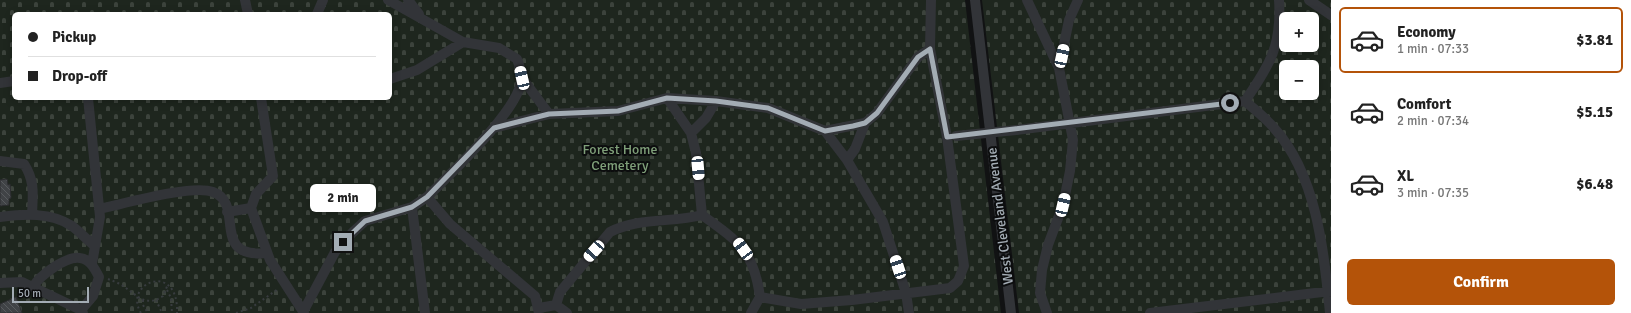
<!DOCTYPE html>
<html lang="en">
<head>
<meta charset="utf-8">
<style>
	:root { --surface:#fff; --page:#f6f6f6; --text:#222; --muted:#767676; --line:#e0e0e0; --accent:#b45309 }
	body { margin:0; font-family:Signika,sans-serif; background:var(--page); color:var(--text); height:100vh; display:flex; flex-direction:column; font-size:15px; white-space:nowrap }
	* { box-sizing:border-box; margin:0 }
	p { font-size:13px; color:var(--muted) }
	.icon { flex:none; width:22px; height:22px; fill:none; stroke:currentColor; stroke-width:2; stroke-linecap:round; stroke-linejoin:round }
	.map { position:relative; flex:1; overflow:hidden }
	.details { display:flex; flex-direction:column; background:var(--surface); width:300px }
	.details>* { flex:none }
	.hud { position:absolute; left:12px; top:12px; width:380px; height:88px; border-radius:6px; box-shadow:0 2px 10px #0003; display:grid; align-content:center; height:88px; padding:0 16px; background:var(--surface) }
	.fabs { position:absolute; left:1279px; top:12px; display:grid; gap:8px }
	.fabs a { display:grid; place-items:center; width:40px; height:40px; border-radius:6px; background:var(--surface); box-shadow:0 2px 10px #0003; font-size:20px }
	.scale { position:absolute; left:12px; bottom:10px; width:77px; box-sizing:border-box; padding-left:4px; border:2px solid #a3acb4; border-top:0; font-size:11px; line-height:14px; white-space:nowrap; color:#a3acb4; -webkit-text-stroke:3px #0c0d0e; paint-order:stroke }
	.end { position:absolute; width:18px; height:18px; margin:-9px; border:5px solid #a3acb4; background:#111; box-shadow:0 0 0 2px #111 }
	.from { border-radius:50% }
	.bubble { position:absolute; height:28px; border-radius:6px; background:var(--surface); box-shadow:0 2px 10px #0003; font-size:13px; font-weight:800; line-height:28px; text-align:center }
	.car { position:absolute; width:12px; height:24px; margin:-12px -6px; border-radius:5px; box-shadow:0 0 3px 1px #0007; background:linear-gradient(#fff 24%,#345 0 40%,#fff 0 76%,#345 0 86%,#fff 0) }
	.hud b { display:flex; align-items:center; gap:14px; height:38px; font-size:15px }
	.hud b+b { border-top:1px solid var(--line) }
	.hud i { width:10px; height:10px; background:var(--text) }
	ul { padding:7px 0 0; list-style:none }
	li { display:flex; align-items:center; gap:12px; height:66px; margin:0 8px 6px; padding:0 8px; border:2px solid transparent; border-radius:6px }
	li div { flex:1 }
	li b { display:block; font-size:15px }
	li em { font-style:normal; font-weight:800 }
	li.selected { border-color:var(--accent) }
	li>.icon { width:36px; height:36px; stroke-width:1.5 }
	.cta { display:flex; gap:8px; margin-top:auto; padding:8px 16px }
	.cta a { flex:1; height:46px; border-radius:6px; background:var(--accent); color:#fff; font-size:16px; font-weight:800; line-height:46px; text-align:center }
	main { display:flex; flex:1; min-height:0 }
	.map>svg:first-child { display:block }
	.cemetery { fill:url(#cemetery-stones); fill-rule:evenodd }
	.building { fill:url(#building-back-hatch); stroke:#2b2c2f }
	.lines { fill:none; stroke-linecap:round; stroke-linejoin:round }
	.path { stroke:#383c3f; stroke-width:2; stroke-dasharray:2 3; stroke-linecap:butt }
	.minor { stroke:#323438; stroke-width:10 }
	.minor-bridge { stroke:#323438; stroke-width:10 }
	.route { stroke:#a3acb4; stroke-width:5 }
	.labels { text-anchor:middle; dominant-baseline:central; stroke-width:4; stroke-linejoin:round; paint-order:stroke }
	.park-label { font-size:14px; fill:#7f9f79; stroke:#0c0d0e }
	.street-label { font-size:14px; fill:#a3acb4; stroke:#0c0d0e }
</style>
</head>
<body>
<main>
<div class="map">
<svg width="1331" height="313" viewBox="0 0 1331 313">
	<defs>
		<pattern id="cemetery-stones" width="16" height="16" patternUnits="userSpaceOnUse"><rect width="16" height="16" fill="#1e261e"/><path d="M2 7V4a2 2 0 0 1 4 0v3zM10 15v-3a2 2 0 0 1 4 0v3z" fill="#3c433c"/></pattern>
		<pattern id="building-back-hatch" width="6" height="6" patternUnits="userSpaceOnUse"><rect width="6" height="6" fill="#404346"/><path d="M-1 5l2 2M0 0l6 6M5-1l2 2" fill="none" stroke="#585b5e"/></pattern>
	</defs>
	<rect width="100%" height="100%" fill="#111213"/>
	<path class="cemetery" d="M0,0H965L1001,313H0ZM14,14H390V98H14Z
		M982,0H1331V313H1019ZM1286,19H1312V45H1286ZM1286,67H1312V93H1286Z"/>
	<path class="building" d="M7,179L8,185L10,184L11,198L9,199V205L0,206V180Z
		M16,297L22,313H0V304Z"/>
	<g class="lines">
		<path class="path" d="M108,279C113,281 119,283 123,286C137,295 146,308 163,296L168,284
			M167,290L171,298L172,313
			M143,300V305L148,313
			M156,300L162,313
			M141,313C122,283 179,260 177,313
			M236,313L251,308L278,289"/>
		<path class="minor" d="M245,0L248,14
			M388,0L463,42
			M408,0L419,14
			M975,0L1011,313
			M1027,0L1059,68L1073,140L1070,171L1063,205L1048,245L1042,270L1040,293L1047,313
			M1309,0L1331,15
			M317,14L323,0
			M930,49L931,0
			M1059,68L1069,20L1078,0
			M522,78L549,114L618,111L667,98L716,101L768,108L825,131L847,160L883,222L906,293L909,313
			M390,79L417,70L463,42L499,48L517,59C519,65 522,72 522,77C521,109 450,174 427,197
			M0,83L14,81
			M88,98L100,217L92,264
			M261,98L273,176L256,194L251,208L270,260L304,313
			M667,98L691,133
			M716,101L706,118L691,133L696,153L702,215C738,241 754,251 760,297L801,304L852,300L950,288L958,281L964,266L947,137L930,49L918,57L877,113L865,123L825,131
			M1245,101C1270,65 1282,45 1279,0
			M494,128L549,114
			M1016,130L1245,101C1255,110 1266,118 1274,128C1317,175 1324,253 1330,313
			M847,160L855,149L865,123
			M0,161L24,164C35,181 33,194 32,214
			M412,207L425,313
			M99,209C123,204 192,184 213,192C246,204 209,259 267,253
			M227,212L251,208
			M0,217C24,214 51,212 72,226C80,232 87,240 95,246
			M0,283L22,282L81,310L83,313
			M33,287C40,275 66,256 80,258C90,259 95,269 99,277L93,296L81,310
			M556,305L567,313
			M539,308L556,305L560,292L610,232C639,217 672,223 702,215
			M303,312L335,252L352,233L365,221L412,207L427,197L450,224L535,296L539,313
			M751,313L760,297
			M1150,313L1331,291"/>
		<path class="minor-bridge" d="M956,136L1016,130"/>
	</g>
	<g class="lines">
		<path class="route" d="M343,242L365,221L412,207L427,197L494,128L549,114L618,111L667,98L716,101L768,108L825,131L853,126L865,123L877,113L918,57L930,49L947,137L1230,103"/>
	</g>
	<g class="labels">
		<g class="park-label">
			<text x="620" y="149">Forest Home<tspan x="620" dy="16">Cemetery</tspan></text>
		</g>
		<g class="street-label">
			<text transform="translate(1000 216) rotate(-97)">West Cleveland Avenue</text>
		</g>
	</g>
</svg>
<div class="fabs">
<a>+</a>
<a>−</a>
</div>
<div class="scale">50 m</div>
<i class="end from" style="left:1230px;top:103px"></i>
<i class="end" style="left:343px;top:242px"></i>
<div class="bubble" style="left:310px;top:184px;width:66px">2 min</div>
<i class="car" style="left:1062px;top:56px;rotate:12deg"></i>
<i class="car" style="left:522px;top:78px;rotate:347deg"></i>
<i class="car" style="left:698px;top:168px;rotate:175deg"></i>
<i class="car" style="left:1063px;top:205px;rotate:13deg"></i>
<i class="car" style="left:743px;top:249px;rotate:324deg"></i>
<i class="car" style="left:594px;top:251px;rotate:222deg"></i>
<i class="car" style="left:898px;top:267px;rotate:342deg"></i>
<div class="hud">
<b><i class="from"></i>Pickup</b>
<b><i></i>Drop-off</b>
</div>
</div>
<section class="details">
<ul>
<li class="selected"><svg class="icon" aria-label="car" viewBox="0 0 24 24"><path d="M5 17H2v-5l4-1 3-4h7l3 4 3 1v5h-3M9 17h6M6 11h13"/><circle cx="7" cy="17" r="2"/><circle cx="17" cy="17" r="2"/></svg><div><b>Economy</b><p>1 min · 07:33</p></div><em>$3.81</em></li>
<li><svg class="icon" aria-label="car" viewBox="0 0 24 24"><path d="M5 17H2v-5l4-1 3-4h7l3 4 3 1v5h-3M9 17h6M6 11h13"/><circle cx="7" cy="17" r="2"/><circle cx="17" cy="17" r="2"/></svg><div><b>Comfort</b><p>2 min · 07:34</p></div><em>$5.15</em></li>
<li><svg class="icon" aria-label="car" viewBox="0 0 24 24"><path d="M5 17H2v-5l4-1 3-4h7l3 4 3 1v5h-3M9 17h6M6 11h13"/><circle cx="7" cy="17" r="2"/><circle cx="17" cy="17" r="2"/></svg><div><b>XL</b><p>3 min · 07:35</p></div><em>$6.48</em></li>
</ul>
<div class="cta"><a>Confirm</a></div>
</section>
</main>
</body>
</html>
